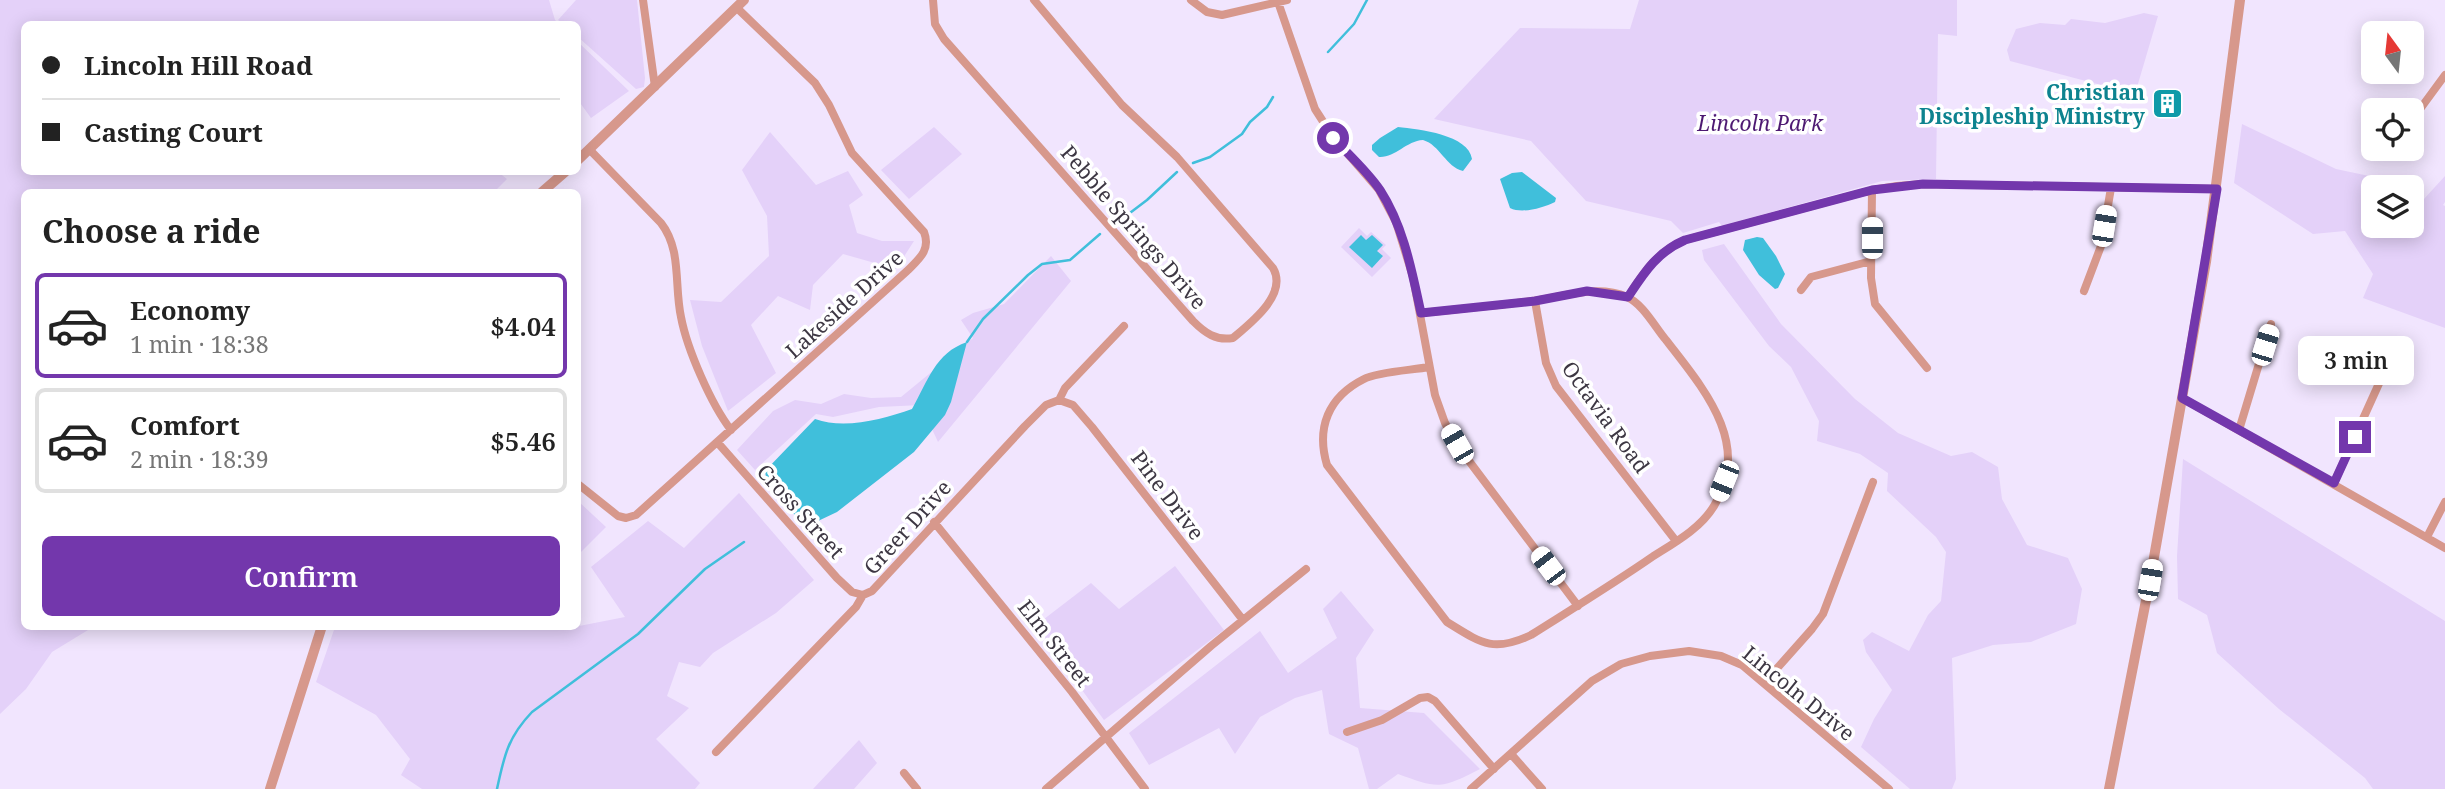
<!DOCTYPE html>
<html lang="en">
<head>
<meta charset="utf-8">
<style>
	:root { --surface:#fff; --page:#f6f6f6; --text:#222; --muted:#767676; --line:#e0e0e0; --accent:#7337ac }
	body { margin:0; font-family:"Noto Serif",serif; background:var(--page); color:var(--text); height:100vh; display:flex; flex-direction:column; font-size:26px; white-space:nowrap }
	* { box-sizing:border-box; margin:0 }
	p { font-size:23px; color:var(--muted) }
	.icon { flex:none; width:38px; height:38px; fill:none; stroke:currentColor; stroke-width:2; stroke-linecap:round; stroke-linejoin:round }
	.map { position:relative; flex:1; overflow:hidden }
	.panel { position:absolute; left:21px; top:189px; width:560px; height:441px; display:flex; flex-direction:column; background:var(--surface); border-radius:10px; box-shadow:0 4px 18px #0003 }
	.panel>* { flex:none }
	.top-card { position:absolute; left:21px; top:21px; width:560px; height:154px; border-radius:10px; box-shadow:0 4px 18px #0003; display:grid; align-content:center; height:154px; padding:0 21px; background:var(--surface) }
	.needle { width:46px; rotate:345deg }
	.controls { position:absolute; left:2361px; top:21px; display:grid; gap:14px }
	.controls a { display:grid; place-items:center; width:63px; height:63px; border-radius:10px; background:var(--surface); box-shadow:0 4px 18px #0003; font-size:35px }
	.end { position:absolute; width:32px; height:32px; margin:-16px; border:9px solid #7337ac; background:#fff; box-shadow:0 0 0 4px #fff }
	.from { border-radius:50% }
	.bubble { position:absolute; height:49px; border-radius:10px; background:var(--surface); box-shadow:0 4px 18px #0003; font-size:23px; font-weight:600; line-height:49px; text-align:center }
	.car { position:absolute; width:21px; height:42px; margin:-21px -10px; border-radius:9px; box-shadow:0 0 5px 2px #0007; background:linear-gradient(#fff 24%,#345 0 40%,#fff 0 76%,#345 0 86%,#fff 0) }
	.top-card b { display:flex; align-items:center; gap:24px; height:66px; font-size:26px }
	.top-card b+b { border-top:2px solid var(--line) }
	.top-card i { width:18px; height:18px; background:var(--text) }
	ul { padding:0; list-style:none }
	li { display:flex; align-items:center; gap:21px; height:105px; margin:0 14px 10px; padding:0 7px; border:4px solid var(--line); border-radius:10px }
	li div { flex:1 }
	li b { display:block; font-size:26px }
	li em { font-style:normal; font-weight:600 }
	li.active { border-color:var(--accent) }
	li>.icon { width:63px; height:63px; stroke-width:1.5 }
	h2 { padding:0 21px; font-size:32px; line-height:84px }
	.button { display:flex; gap:14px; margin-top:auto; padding:14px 21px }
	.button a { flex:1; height:80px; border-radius:10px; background:var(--accent); color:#fff; font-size:28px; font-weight:600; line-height:80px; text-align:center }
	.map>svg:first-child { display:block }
	.green { fill:#e4d1f9 }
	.water { fill:#40bfdb }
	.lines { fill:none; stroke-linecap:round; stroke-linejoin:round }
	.stream { stroke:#40bfdb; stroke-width:2.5 }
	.minor { stroke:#d7988c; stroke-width:8 }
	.tertiary { stroke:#d7988c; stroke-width:10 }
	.route { stroke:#7337ac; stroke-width:9 }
	.labels { text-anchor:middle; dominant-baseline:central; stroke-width:7; stroke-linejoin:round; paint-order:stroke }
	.culture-label { font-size:21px; font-weight:bold; fill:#0d838f; stroke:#fff; text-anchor:end }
	.park-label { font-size:21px; font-style:italic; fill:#4d1972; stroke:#fff }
	.street-label { font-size:21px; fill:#3d3743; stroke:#fff }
</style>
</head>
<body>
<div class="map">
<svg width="2445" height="789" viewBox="0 0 2445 789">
	<rect width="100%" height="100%" fill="#f1e5fe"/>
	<path class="green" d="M0,0H549L555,20L560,24H24V172H498L507,179L494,192H24V626L93,627L52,652L26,689L0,714Z
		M576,0H637L645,78L644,87L636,89L578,37V24H563L558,20Z
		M1639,0H1957V36L1938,34L1936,179L1882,181L1722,226L1719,222L1683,233L1671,221L1586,201L1531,141L1434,119L1520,28L1630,29Z
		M2144,13L2158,16L2135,94L2010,61L2007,50L2016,29L2040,23L2065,25L2071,19L2105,23Z
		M578,42L629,91L591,118L578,100Z
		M2242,124L2336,169L2388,180L2401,187H2373V226H2412V193L2424,199L2445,176V202L2443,205L2445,206V328L2363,298L2373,274L2345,231L2313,234L2234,183Z
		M934,127L962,154L909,199L881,170Z
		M770,132L816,185L848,171L863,195L849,205L857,233L882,241H914L896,269L843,254L813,285L810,310L778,296L751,325L776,373L728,411L702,346L690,300L721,302L769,256L767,216L742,170Z
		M1359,228L1367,236L1371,232L1386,245L1382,249L1391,258L1372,277L1341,247Z
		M1724,244L1781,324L1855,399L1898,433L1951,456L1972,452L1998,467L2002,499L2027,545L2068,558L2082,589L2076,624L2031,642L1993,645L1952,658L1956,779L1952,789H1910L1861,747L1874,719L1892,690L1866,652L1863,640L1872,632L1909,651L1928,615L1941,601L1946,552L1936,537L1887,491L1888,473L1860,454L1817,441L1819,421L1791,367L1769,346L1704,260L1702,250Z
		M1051,256L1071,281L938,442L921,405L879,407L833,417L816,414L755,470L737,450L773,411L795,400L821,404L844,394L871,398L901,397L973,338L961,320L973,313L1004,304Z
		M2183,459L2445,621V789H2373L2365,778L2279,709L2217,653L2207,615L2178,599L2177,556Z
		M739,493L814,580L776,613L713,653L700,667L679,662L667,696L689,708L656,739L700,783L695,789H422L401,775L410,759L376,715L316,682L335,627L567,626L569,628L625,617L591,567L648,521L684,548Z
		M578,501L606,527L578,555Z
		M1175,566L1224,630L1104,720L1035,626L1091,583L1119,609Z
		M1341,591L1374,630L1356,658L1360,708L1424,713L1480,769C1441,789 1439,789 1398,774L1377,789H1369L1358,748L1329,734L1322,690L1295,698L1260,717L1235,754L1219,728L1149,765L1129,733L1260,631L1288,673L1337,638L1323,609Z
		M859,740L877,763L854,789H813Z"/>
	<path class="water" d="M1398,127C1419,129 1469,135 1472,159L1463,171C1446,167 1440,145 1423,140C1406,141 1395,158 1379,157L1372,150V145L1380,138Z
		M1522,172L1556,198L1555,202C1543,208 1522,214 1510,208L1500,179L1512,173Z
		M1361,235L1366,240L1372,235L1383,245L1377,251L1383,256L1372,268L1349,247Z
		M1757,237L1763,238L1776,256L1785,274L1778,288L1775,289L1759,275L1743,250L1745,240Z
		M967,342L951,402L945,415L914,452L837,512L818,521L805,523C788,509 767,495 765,471L815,419C845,430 883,419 912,409C928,381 935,353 967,342Z"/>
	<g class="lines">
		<path class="stream" d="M1328,52L1354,24L1367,0
			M1193,163L1210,157L1242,134L1250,122L1267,107L1273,97
			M1118,222L1147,200L1177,172
			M967,342L983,319L1028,275L1042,264L1070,260L1100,234
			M497,789C504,756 508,737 532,712L638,634L705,569L744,542"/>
		<path class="minor" d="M643,0L655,87
			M933,0L935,24L944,39L1193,321C1205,333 1216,341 1233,338C1252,322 1288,294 1273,268L1177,157L1122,105L1034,0
			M1191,0L1207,12L1222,15L1287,0
			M1278,2L1315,109L1333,137L1379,190L1396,222L1413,277L1435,395L1445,423L1457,445L1578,606
			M2412,120L2445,75
			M589,149L661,223C682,250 674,285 681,317C687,349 711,404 731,430
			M2385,156L2391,149
			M1872,190L1871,278L1875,304L1927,368
			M1801,290L1811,277L1871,261
			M2084,291L2101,246L2111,188
			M1628,297C1643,273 1657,252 1685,240L1872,190L1897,186L1923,184L2217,189
			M1535,301L1546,363L1556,386L1676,541
			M1421,313C1458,309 1495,306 1532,301C1563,297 1597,284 1627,297C1643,304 1655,327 1666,340C1703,388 1753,444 1714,506C1700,529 1674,543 1652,557C1613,584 1572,609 1531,635C1493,653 1481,643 1447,622L1327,465C1316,428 1328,397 1364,379C1377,372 1413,370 1429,367
			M2182,398L2445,548
			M1059,400L1073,405L1092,427L1243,620
			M2239,430L2271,324
			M718,443L837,578L852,592L863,595
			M2334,483L2386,368
			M578,484L618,516L626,518L636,515L907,271C919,259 931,250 924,232L852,153L829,105L815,83L737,8
			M934,522L1072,692L1145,789
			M2427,537L2445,502
			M1764,683L1812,629L1823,614L1873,482
			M1347,732L1382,720L1420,698L1428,697L1435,701L1494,769
			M716,752L856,607L863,595L872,591L1025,426L1046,405L1059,400L1065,388L1124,326
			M1511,754L1542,789
			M904,773L917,789
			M1046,789L1211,646L1306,569
			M1471,789L1592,681L1621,664L1650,656L1689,651L1721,656L1742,665L1889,789"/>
		<path class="tertiary" d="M578,160L744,0
			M542,192L565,172
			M270,789L322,626
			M2109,789L2150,580L2206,262L2240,0"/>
	</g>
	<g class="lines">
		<path class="route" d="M1333,138C1348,154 1367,171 1380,190C1404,227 1412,272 1421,313L1535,301L1587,291L1628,297C1644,273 1657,252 1685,240L1872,190L1923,184L2217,189L2182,398L2334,483L2355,437"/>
	</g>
	<defs>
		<symbol id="building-square" viewBox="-11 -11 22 22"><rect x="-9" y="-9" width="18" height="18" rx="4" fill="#0f9aa8" stroke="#fff"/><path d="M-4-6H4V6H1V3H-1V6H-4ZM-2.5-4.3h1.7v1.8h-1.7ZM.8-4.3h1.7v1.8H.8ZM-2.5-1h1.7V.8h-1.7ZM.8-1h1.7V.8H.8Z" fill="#fff"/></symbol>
	</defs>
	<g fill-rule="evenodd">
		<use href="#building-square" x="2150" y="86" width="35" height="35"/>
	</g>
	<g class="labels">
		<g class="culture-label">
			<text x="2145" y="92">Christian<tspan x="2145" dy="24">Discipleship Ministry</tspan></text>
		</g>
		<g class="park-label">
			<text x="1760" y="123">Lincoln Park</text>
		</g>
		<g class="street-label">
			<text transform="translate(1134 227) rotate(49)">Pebble Springs Drive</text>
			<text transform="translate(844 304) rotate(-42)">Lakeside Drive</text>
			<text transform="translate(1606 417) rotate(54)">Octavia Road</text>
			<text transform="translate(1168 495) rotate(53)">Pine Drive</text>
			<text transform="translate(801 511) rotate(48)">Cross Street</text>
			<text transform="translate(907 527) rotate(-48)">Greer Drive</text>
			<text transform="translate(1055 643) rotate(52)">Elm Street</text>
			<text transform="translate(1799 693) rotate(39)">Lincoln Drive</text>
		</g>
	</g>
</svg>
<div class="controls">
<a><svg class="needle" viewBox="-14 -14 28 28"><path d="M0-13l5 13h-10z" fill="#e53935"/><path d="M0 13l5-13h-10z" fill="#767676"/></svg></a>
<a><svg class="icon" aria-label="locate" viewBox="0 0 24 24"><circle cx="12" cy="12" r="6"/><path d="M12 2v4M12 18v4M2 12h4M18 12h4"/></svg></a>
<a><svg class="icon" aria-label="layers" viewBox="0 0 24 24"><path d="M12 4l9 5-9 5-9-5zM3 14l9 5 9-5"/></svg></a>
</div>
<i class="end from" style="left:1333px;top:138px"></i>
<i class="end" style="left:2355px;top:437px"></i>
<div class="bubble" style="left:2298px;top:336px;width:116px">3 min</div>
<i class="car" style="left:2104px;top:226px;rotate:9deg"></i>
<i class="car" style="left:1872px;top:238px;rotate:0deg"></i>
<i class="car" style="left:2265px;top:345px;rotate:17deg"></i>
<i class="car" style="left:1457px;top:444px;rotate:330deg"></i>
<i class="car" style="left:1724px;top:481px;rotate:202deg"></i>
<i class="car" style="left:1548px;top:566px;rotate:323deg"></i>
<i class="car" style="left:2150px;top:580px;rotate:10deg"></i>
<div class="top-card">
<b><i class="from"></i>Lincoln Hill Road</b>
<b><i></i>Casting Court</b>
</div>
<section class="panel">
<h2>Choose a ride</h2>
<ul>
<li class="active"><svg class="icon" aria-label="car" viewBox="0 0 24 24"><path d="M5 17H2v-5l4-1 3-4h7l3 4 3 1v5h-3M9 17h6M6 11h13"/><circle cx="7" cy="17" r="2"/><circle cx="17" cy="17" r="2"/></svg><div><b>Economy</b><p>1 min · 18:38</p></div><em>$4.04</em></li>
<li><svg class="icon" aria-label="car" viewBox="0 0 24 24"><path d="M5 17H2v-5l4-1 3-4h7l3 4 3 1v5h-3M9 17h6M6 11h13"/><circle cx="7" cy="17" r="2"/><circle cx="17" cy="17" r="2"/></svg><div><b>Comfort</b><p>2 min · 18:39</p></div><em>$5.46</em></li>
</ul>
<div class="button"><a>Confirm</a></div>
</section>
</div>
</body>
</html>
